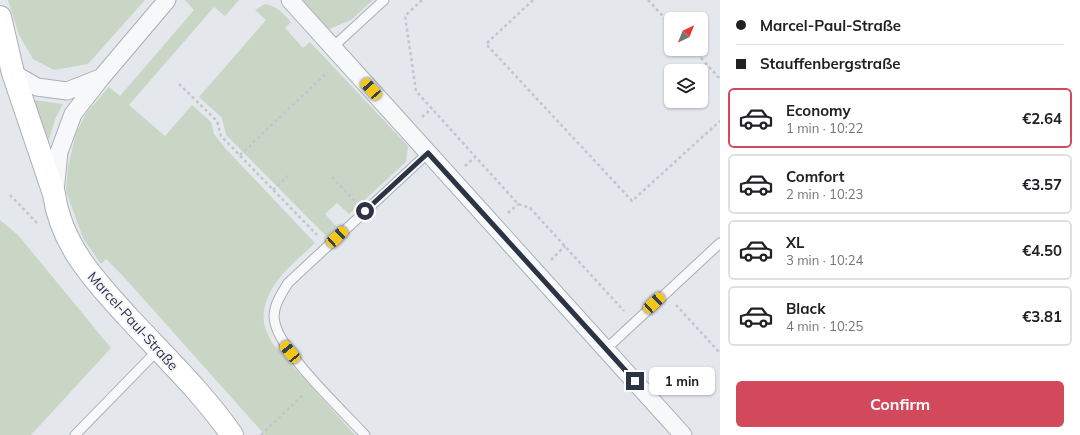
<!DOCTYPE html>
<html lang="en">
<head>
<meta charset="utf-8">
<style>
	:root { --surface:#fff; --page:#f6f6f6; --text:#202124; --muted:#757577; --line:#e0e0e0; --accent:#d1495b }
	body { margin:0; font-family:Mulish,sans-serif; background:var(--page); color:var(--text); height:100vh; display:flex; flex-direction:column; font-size:15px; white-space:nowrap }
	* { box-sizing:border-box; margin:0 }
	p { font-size:13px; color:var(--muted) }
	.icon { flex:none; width:22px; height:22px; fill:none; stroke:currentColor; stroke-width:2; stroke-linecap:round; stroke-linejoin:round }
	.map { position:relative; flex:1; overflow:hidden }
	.drawer { display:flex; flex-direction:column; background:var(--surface); width:360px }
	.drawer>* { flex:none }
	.hud { display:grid; align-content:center; height:88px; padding:0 16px; background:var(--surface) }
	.needle { width:26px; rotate:43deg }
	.fabs { position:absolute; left:664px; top:12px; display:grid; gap:8px }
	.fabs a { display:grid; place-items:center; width:44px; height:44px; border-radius:6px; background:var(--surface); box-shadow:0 1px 3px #0004; font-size:20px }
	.end { position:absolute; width:18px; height:18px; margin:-9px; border:5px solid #2b3445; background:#fff; box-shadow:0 0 0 2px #fff }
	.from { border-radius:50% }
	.bubble { position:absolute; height:28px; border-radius:6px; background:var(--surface); box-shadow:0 1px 3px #0004; font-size:13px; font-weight:700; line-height:28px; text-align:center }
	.car { position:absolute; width:12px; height:24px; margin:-12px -6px; border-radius:5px; box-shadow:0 0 3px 1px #0007; background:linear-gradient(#f5c518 24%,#345 0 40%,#f5c518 0 76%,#345 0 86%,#f5c518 0) }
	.hud b { display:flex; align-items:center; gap:14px; height:38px; font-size:15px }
	.hud b+b { border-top:1px solid var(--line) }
	.hud i { width:10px; height:10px; background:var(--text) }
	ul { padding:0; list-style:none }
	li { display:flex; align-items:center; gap:12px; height:60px; margin:0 8px 6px; padding:0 8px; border:2px solid var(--line); border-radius:6px }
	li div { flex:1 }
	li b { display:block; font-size:15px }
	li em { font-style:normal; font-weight:700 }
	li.on { border-color:var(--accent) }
	li>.icon { width:36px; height:36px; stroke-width:1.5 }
	.primary-button { display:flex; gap:8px; margin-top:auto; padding:8px 16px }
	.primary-button a { flex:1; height:46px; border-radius:6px; background:var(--accent); color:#fff; font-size:16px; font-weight:700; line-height:46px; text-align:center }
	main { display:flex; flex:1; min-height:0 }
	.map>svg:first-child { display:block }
	.green { fill:#c9d6c5 }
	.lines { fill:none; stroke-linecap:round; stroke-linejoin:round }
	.lane-casing { stroke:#a9aeb7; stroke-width:11 }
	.street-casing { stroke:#a9aeb7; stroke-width:19 }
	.secondary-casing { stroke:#a9aeb7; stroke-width:24 }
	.path { stroke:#c2c5cb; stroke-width:2.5; stroke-dasharray:3 3; stroke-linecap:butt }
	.lane { stroke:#f7f8fa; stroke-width:9 }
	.street { stroke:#f7f8fa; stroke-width:17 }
	.secondary { stroke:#fff; stroke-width:22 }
	.route { stroke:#2b3445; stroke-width:5 }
	.labels { text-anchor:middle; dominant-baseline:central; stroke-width:4; stroke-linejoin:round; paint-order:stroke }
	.street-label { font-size:14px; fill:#2b3445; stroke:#f4f6f9 }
</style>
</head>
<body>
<main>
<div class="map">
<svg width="720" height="435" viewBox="0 0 720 435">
	<rect width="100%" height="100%" fill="#e4e7ec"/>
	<path class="green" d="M8,0H145L88,64L54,70L33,59L19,35Z
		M185,0H239L225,16L214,7L129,105L165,136L192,105L211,122L214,134L226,149L315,243C293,264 260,288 264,323C265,330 270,337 272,343L355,435H265L123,276L106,259L101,264L83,238L66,191L68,167L76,133L87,112L109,87L120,96L194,10Z
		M303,0H373L351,20L329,29Z
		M265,4C277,6 283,13 291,22L285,28L303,48L310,42L408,146L406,162L349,214L337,203L325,214L336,226L326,236L226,135L222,118L199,97L266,20L255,10Z
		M33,100L63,104L56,117L46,149Z
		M0,220L18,235L111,348L31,435H0Z"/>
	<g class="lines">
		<defs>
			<path id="lane" d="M333,47L384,0
				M606,349L720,243
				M75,435L158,350
				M365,435C342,410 282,354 275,323C271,308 281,295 288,283L428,153"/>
			<path id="street" d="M290,0L683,435
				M13,73L37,87L67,91L100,78
				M55,192L59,152L73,114L101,78L167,0"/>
			<path id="secondary" d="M0,17L13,73L54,194C61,245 95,281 128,317C163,355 202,392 232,435"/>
		</defs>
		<use href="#lane" class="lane-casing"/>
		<use href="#street" class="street-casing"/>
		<use href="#secondary" class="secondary-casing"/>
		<path class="path" d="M422,0L405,16L416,91L518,204L530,208L624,311
			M533,0L486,44L632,201L720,121
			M648,0L671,25
			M693,49L720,79
			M179,84L217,121L221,136L317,235
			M422,117L432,108
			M240,155L328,72
			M465,166L475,157
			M332,177L355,201
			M273,190L288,176
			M10,195L37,223
			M508,213L518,204
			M551,260L565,246
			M676,305L720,353
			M707,382L712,388
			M261,435L304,394"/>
		<use href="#lane" class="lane"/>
		<use href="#street" class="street"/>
		<use href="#secondary" class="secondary"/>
	</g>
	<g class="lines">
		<path class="route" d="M365,211L428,153L635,381"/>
	</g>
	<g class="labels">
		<g class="street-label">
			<text transform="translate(133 321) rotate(48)">Marcel-Paul-Straße</text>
		</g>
	</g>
</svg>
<div class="fabs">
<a><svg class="needle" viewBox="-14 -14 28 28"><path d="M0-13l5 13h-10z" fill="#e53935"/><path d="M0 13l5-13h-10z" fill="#757577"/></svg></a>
<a><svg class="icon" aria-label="layers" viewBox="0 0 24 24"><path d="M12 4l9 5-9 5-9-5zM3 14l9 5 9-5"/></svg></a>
</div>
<i class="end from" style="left:365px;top:211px"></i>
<i class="end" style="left:635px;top:381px"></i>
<div class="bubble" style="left:649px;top:367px;width:66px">1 min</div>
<i class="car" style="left:371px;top:89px;rotate:318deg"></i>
<i class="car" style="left:337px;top:237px;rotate:47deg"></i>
<i class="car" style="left:654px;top:303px;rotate:47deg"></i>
<i class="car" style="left:290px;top:352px;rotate:321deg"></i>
</div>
<section class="drawer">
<div class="hud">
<b><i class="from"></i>Marcel-Paul-Straße</b>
<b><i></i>Stauffenbergstraße</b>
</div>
<ul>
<li class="on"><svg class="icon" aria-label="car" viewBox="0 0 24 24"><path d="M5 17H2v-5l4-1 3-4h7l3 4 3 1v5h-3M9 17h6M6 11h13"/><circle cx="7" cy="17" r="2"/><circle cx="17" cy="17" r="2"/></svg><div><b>Economy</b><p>1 min · 10:22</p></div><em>€2.64</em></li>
<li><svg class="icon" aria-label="car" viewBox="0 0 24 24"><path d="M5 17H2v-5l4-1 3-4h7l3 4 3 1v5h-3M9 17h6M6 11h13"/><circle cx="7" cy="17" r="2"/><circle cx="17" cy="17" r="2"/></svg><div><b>Comfort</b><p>2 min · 10:23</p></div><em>€3.57</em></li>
<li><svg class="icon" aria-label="car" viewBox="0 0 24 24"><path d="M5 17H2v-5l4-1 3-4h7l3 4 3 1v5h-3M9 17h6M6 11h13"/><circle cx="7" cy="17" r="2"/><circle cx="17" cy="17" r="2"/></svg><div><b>XL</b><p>3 min · 10:24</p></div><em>€4.50</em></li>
<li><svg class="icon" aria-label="car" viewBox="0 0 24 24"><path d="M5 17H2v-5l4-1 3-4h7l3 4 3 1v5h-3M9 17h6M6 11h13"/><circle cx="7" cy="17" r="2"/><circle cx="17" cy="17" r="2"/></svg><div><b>Black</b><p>4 min · 10:25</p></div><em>€3.81</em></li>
</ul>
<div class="primary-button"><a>Confirm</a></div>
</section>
</main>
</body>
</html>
